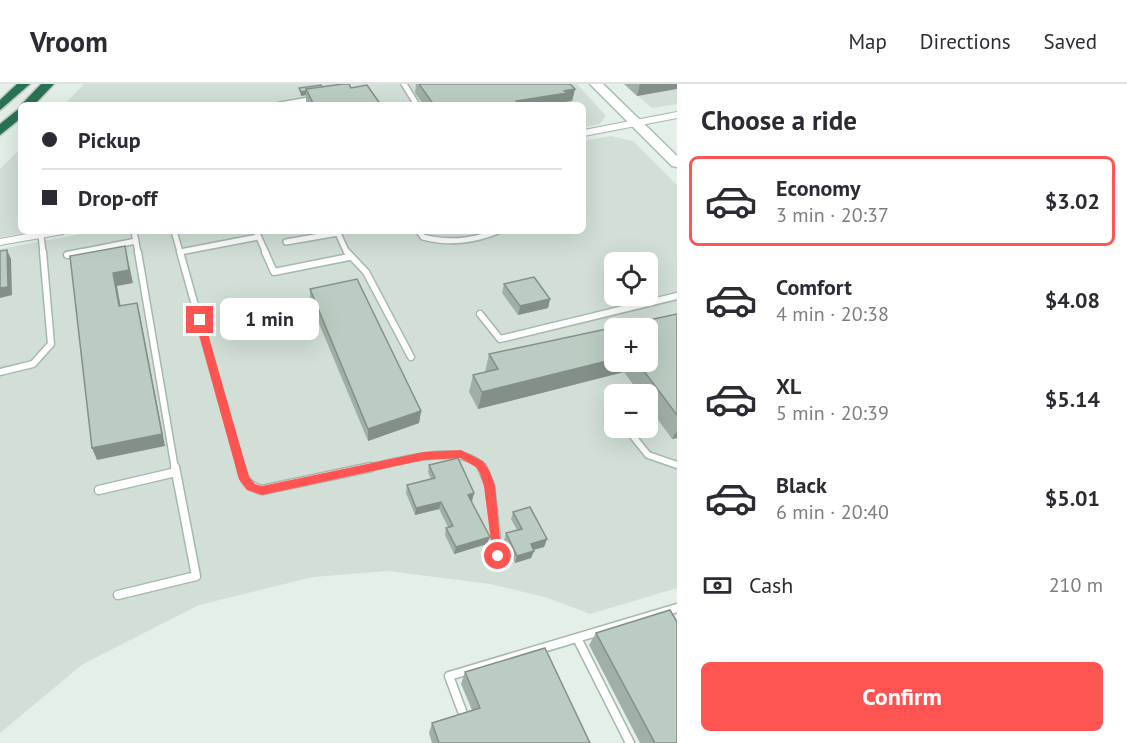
<!DOCTYPE html>
<html lang="en">
<head>
<meta charset="utf-8">
<style>
	:root { --surface:#fff; --page:#f2f2f3; --text:#2b2b33; --muted:#7c7c81; --line:#e1e1e2; --accent:#ff5451 }
	body { margin:0; font-family:"PT Sans",sans-serif; background:var(--page); color:var(--text); height:100vh; display:flex; flex-direction:column; font-size:22px; white-space:nowrap }
	* { box-sizing:border-box; margin:0 }
	p { font-size:20px; color:var(--muted) }
	.icon { flex:none; width:33px; height:33px; fill:none; stroke:currentColor; stroke-width:2; stroke-linecap:round; stroke-linejoin:round }
	.map { position:relative; flex:1; overflow:hidden }
	.drawer { display:flex; flex-direction:column; background:var(--surface); width:450px }
	.drawer>* { flex:none }
	.guide { position:absolute; left:18px; top:18px; width:568px; height:132px; border-radius:9px; box-shadow:0 6px 24px #0002; display:grid; align-content:center; height:132px; padding:0 24px; background:var(--surface) }
	.fabs { position:absolute; left:604px; top:168px; display:grid; gap:12px }
	.fabs a { display:grid; place-items:center; width:54px; height:54px; border-radius:9px; background:var(--surface); box-shadow:0 6px 24px #0002; font-size:30px }
	.end { position:absolute; width:27px; height:27px; margin:-14px; border:8px solid #ff5451; background:#fff; box-shadow:0 0 0 3px #fff }
	.from { border-radius:50% }
	.bubble { position:absolute; height:42px; border-radius:9px; background:var(--surface); box-shadow:0 6px 24px #0002; font-size:20px; font-weight:700; line-height:42px; text-align:center }
	.guide b { display:flex; align-items:center; gap:21px; height:57px; font-size:22px }
	.guide b+b { border-top:2px solid var(--line) }
	.guide i { width:15px; height:15px; background:var(--text) }
	ul { padding:0; list-style:none }
	li { display:flex; align-items:center; gap:18px; height:90px; margin:0 12px 9px; padding:0 12px; border:3px solid transparent; border-radius:9px }
	li div { flex:1 }
	li b { display:block; font-size:22px }
	li em { font-style:normal; font-weight:700 }
	li.active { border-color:var(--accent) }
	li>.icon { width:54px; height:54px; stroke-width:1.5 }
	h2 { padding:0 24px; font-size:27px; line-height:72px }
	.pay { display:flex; align-items:center; gap:15px; height:66px; padding:0 24px; font-size:22px }
	.pay p { margin-inline-start:auto }
	.button { display:flex; gap:12px; margin-top:auto; padding:12px 24px }
	.button a { flex:1; height:69px; border-radius:9px; background:var(--accent); color:#fff; font-size:24px; font-weight:700; line-height:69px; text-align:center }
	header { display:flex; align-items:center; gap:36px; box-sizing:border-box; height:84px; padding:0 30px; background:var(--surface); border-bottom:2px solid var(--line) }
	header strong { font-size:28px }
	nav { display:flex; gap:33px; margin-inline-start:auto; font-size:21px }
	main { display:flex; flex:1; min-height:0 }
	.map>svg:first-child { display:block }
	.built { fill:#d1dfd6; fill-rule:evenodd }
	.lines { fill:none; stroke-linecap:round; stroke-linejoin:round }
	.lane-far2-casing { stroke:#a5b8ad; stroke-width:8 }
	.lane-far1-casing { stroke:#a5b8ad; stroke-width:9 }
	.lane-casing { stroke:#a5b8ad; stroke-width:11 }
	.street-casing { stroke:#a5b8ad; stroke-width:2 }
	.secondary-casing { stroke:#a3bfaf; stroke-width:3 }
	.highway-casing { stroke:#c1cac6; stroke-width:3 }
	.lane-far2 { stroke:#fff; stroke-width:5 }
	.lane-far1 { stroke:#fff; stroke-width:6 }
	.lane { stroke:#fff; stroke-width:8 }
	.street { fill:#fff; fill-rule:evenodd }
	.secondary { fill:#fff; fill-rule:evenodd }
	.highway { fill:#287353; fill-rule:evenodd }
	.wall { fill:#a1b0a7; fill-rule:evenodd }
	.shaded-wall { fill:#839088 }
	.building { fill:#bbcdc2; stroke:#839088; stroke-width:1.5 }
	.route { fill:#ff5451 }
</style>
</head>
<body>
<header>
<strong>Vroom</strong>
<nav><a>Map</a><a>Directions</a><a>Saved</a></nav>
</header>
<main>
<div class="map">
<svg width="677" height="659" viewBox="0 0 677 659">
	<rect width="100%" height="100%" fill="#e3efe7"/>
	<path class="built" d="M84,0H577L606,32L599,40L584,43V21H64Z
		M624,0H677V20L652,24Z
		M611,52L633,57L677,101V504L590,530L545,513L490,500L388,487L313,493L199,521L83,580L0,649V165L97,147H584V57ZM615,178H648V212H615ZM615,244H648V278H615ZM615,310H648V344H615Z
		M21,64V147H33L0,153V85Z"/>
	<g class="lines">
		<defs>
			<path id="lane-far2" d="M404,0L417,21
				M280,21L315,15
				M134,147L138,169
				M174,147L180,168L258,153
				M256,147L266,169
				M337,147L347,169
				M419,147L423,153C450,160 473,157 498,147
				M41,151L43,169
				M286,158L338,149
				M76,169L136,157"/>
			<path id="lane-far1" d="M138,168L175,385
				M180,168L241,385
				M265,168L274,188L349,173
				M347,168L366,188L411,273
				M67,171L83,168
				M480,230L500,255L677,212
				M0,288L33,280L51,260L43,168
				M628,346L648,371L677,381
				M364,385C392,379 465,356 483,385"/>
			<path id="lane" d="M241,383C244,397 248,402 262,406L371,383
				M482,383L490,402L498,472
				M99,406L176,388L175,383
				M118,511L196,492L176,388
				M577,554L630,659
				M462,627L449,592L677,524"/>
			<path id="street" d="M677,28V34L584,52V46Z
				M43,147H68L63,150L0,161V155Z"/>
			<path id="secondary" d="M590,0H603L677,72V83L672,82Z"/>
			<path id="highway" d="M17,0H30L0,26V16Z
				M41,0H54L34,21H21Z
				M21,23V34L0,51V40Z"/>
		</defs>
		<use href="#lane-far2" class="lane-far2-casing"/>
		<use href="#lane-far1" class="lane-far1-casing"/>
		<use href="#lane" class="lane-casing"/>
		<use href="#street" class="street-casing"/>
		<use href="#secondary" class="secondary-casing"/>
		<use href="#highway" class="highway-casing"/>
		<use href="#lane-far2" class="lane-far2"/>
		<use href="#lane-far1" class="lane-far1"/>
		<use href="#lane" class="lane"/>
		<use href="#street" class="street"/>
		<use href="#secondary" class="secondary"/>
		<use href="#highway" class="highway"/>
	</g>
	<path class="wall" d="M416,0H570L575,5L572,17L564,18V21H424L415,9Z
		M624,0H677L637,12Z
		M322,3L351,4L381,21H306V11L301,12L300,9L299,4Z
		M504,200L550,215L548,224L518,231L502,209Z
		M310,205L421,327L419,339L368,357L310,218Z
		M677,230V354L672,355L648,322V310H640L624,288L478,325L469,308L473,291L485,288L489,270ZM648,244V278H615Z
		M429,381L474,409L472,417H471L487,460L454,470L445,451L446,444L448,443L439,425L415,431L406,409L407,401L431,395L428,388Z
		M513,428L547,455L544,463L534,466L531,474L515,479L504,457L506,449L517,446L511,435Z
		M596,549L677,659H640L589,561Z
		M465,588L590,659H432L429,649L432,639L472,626L461,600Z"/>
	<path class="shaded-wall" d="M640,0H677V5L637,12Z
		M575,5L572,17L564,18V21H516V17Z
		M306,7V11L301,12V8Z
		M125,162L133,199L117,202L123,235L119,222L113,189Z
		M7,166L11,175L12,211L0,214V204Z
		M550,215L548,224L518,231L520,222Z
		M137,219L140,231L165,362L97,376L92,364Z
		M615,275V278H629L624,288L478,325L482,308Z
		M421,327L419,339L368,357V345Z
		M677,347V354L672,355Z
		M474,409L472,417L466,418L468,411Z
		M441,418L439,425L415,431L416,424Z
		M490,453L487,460L454,470L456,463Z
		M547,455L544,463L528,467L531,460Z
		M534,467L531,474L515,479L517,472Z"/>
	<path class="building" d="M343,0H349L351,4L367,1L381,21H314L306,5Z
		M419,0H570L575,5L564,7L567,9L516,17L519,21H434Z
		M321,1L322,3L306,5V7L301,8L299,4Z
		M240,19L241,21H226Z
		M125,162L129,186L113,189L119,222L137,219L162,350L92,364L70,172Z
		M7,166L8,203L0,204V167Z
		M534,193L550,215L520,222L504,200Z
		M357,195L421,327L368,345L310,205Z
		M677,230V331L637,278H648V244H615V275L482,308L473,291L498,285L489,270Z
		M458,374L474,409L468,411L490,453L456,463L446,444L453,442L441,418L416,424L407,401L435,394L429,381Z
		M530,423L547,455L531,460L534,467L517,472L506,449L522,445L513,428Z
		M670,526L677,538V659H655L596,549Z
		M545,564L590,659H439L432,639L480,624L465,588Z"/>
	<path class="route" d="M200,233L204,236L249,393L255,400L262,402L424,368L461,366L483,377L490,388L495,402L502,476H494L493,472L484,402L480,389L476,383L460,374L424,376L262,411L247,406L239,395L195,236Z"/>
</svg>
<div class="fabs">
<a><svg class="icon" aria-label="locate" viewBox="0 0 24 24"><circle cx="12" cy="12" r="6"/><path d="M12 2v4M12 18v4M2 12h4M18 12h4"/></svg></a>
<a>+</a>
<a>−</a>
</div>
<i class="end from" style="left:498px;top:472px"></i>
<i class="end" style="left:200px;top:236px"></i>
<div class="bubble" style="left:220px;top:214px;width:99px">1 min</div>
<div class="guide">
<b><i class="from"></i>Pickup</b>
<b><i></i>Drop-off</b>
</div>
</div>
<section class="drawer">
<h2>Choose a ride</h2>
<ul>
<li class="active"><svg class="icon" aria-label="car" viewBox="0 0 24 24"><path d="M5 17H2v-5l4-1 3-4h7l3 4 3 1v5h-3M9 17h6M6 11h13"/><circle cx="7" cy="17" r="2"/><circle cx="17" cy="17" r="2"/></svg><div><b>Economy</b><p>3 min · 20:37</p></div><em>$3.02</em></li>
<li><svg class="icon" aria-label="car" viewBox="0 0 24 24"><path d="M5 17H2v-5l4-1 3-4h7l3 4 3 1v5h-3M9 17h6M6 11h13"/><circle cx="7" cy="17" r="2"/><circle cx="17" cy="17" r="2"/></svg><div><b>Comfort</b><p>4 min · 20:38</p></div><em>$4.08</em></li>
<li><svg class="icon" aria-label="car" viewBox="0 0 24 24"><path d="M5 17H2v-5l4-1 3-4h7l3 4 3 1v5h-3M9 17h6M6 11h13"/><circle cx="7" cy="17" r="2"/><circle cx="17" cy="17" r="2"/></svg><div><b>XL</b><p>5 min · 20:39</p></div><em>$5.14</em></li>
<li><svg class="icon" aria-label="car" viewBox="0 0 24 24"><path d="M5 17H2v-5l4-1 3-4h7l3 4 3 1v5h-3M9 17h6M6 11h13"/><circle cx="7" cy="17" r="2"/><circle cx="17" cy="17" r="2"/></svg><div><b>Black</b><p>6 min · 20:40</p></div><em>$5.01</em></li>
</ul>
<div class="pay"><svg class="icon" aria-label="cash" viewBox="0 0 24 24"><path d="M3 7h18v10H3z"/><circle cx="12" cy="12" r="2"/></svg>Cash<p>210 m</p></div>
<div class="button"><a>Confirm</a></div>
</section>
</main>
</body>
</html>
